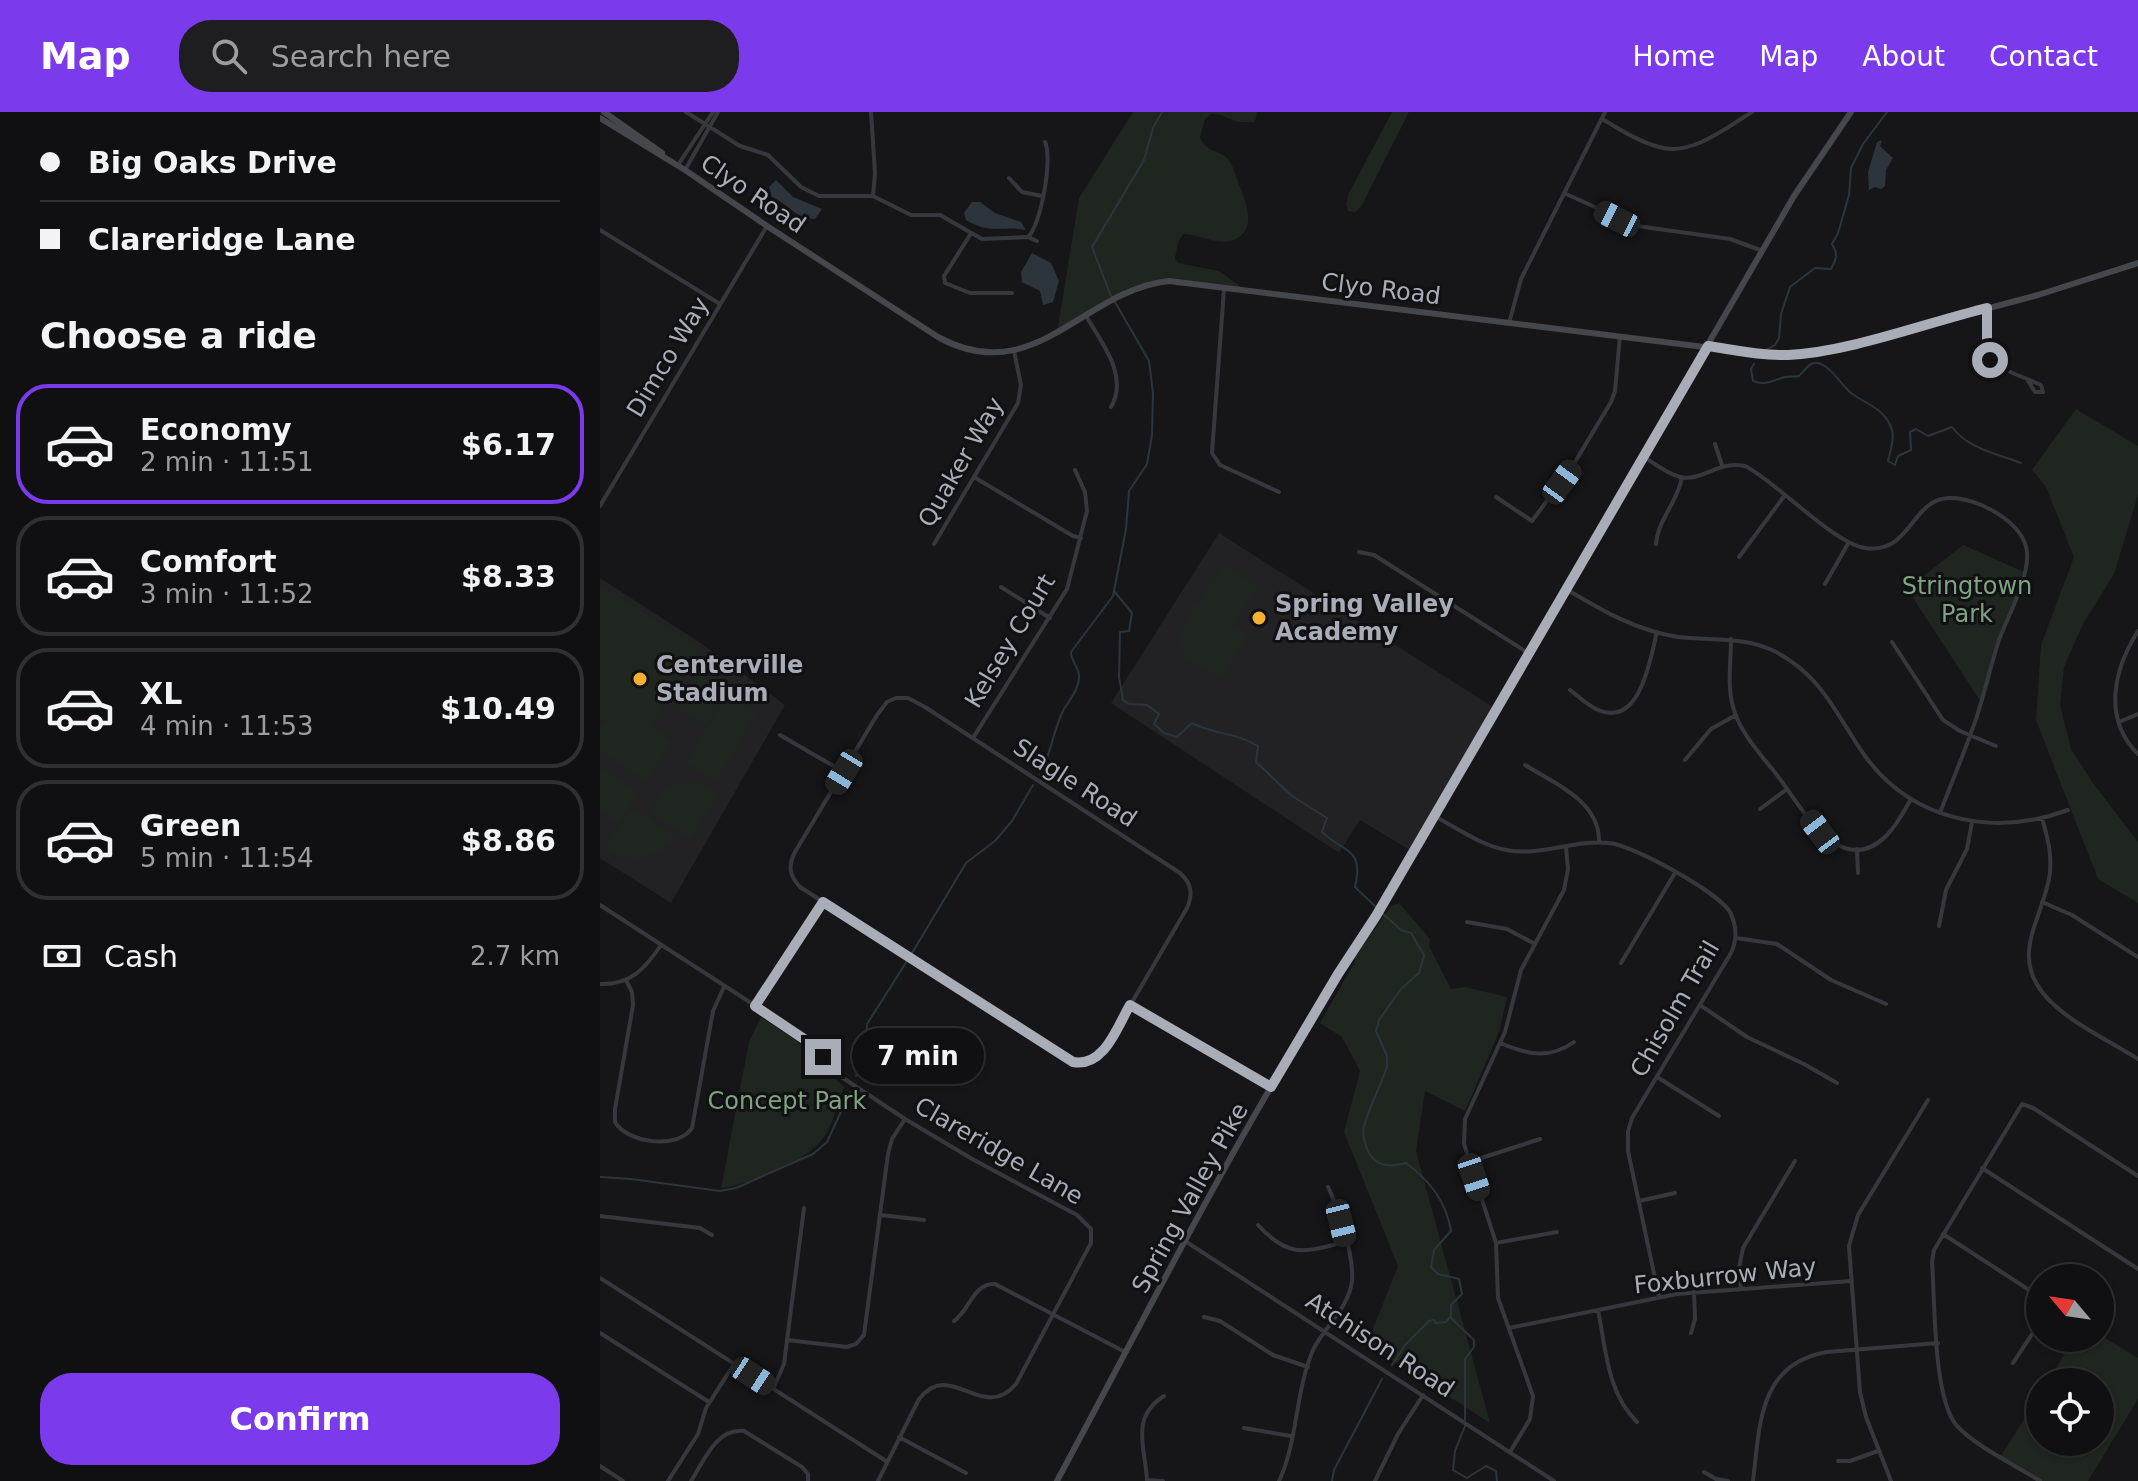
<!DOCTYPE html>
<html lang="en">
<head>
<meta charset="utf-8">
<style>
	:root { --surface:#101012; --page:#1e1e20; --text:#f1f3f6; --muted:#9c9d9f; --line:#303032; --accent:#7c3aed }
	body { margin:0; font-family:"DejaVu Sans",sans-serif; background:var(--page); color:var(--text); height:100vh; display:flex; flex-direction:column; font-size:30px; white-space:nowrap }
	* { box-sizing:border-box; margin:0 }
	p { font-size:26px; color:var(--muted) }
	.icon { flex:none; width:44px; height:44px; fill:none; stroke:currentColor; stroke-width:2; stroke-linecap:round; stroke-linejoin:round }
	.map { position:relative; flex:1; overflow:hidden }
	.drawer { display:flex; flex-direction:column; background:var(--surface); width:600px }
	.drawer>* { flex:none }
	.banner { display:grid; align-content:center; height:176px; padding:0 40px; background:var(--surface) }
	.needle { width:52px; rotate:299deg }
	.buttons { position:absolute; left:1426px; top:1152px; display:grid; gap:16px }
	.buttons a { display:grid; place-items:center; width:88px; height:88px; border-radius:50%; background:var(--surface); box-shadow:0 2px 6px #0004,0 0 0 2px var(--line); font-size:40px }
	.end { position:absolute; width:36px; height:36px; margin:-18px; border:10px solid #a8adb8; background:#111; box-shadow:0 0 0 4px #111 }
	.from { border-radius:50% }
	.bubble { position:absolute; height:56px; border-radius:28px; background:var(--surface); box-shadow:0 2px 6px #0004,0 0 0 2px var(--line); font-size:26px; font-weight:700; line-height:56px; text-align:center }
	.car { position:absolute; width:24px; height:48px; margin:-24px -12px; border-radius:10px; box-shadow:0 0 6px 2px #0007; background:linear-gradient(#222 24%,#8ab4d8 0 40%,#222 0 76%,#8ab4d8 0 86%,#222 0) }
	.banner b { display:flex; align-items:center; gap:28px; height:76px; font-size:30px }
	.banner b+b { border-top:2px solid var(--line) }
	.banner i { width:20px; height:20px; background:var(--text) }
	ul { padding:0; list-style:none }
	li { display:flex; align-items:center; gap:24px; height:120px; margin:0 16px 12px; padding:0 24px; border:4px solid var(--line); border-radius:32px }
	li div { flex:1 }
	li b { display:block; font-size:30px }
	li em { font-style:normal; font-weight:700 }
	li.on { border-color:var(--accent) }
	li>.icon { width:72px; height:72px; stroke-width:1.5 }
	h2 { padding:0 40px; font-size:36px; line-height:96px }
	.pay { display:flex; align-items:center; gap:20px; height:88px; padding:0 40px; font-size:30px }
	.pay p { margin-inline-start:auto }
	.primary-button { display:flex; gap:16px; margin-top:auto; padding:16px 40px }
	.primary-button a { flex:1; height:92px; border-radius:32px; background:var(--accent); color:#fff; font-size:32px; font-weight:700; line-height:92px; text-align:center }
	header { display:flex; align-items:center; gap:48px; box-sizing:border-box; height:112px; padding:0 40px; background:var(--accent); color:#fff }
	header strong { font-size:38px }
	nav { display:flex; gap:44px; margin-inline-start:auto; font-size:28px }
	.search { width:560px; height:72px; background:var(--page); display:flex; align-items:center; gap:20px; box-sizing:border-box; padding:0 28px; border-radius:32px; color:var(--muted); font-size:30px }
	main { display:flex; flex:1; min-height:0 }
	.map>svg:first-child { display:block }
	.built { fill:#222225 }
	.green { fill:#1e261f }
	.water { fill:#2c353c }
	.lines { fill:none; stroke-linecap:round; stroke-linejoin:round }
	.stream { stroke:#2c353c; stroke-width:2 }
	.street { stroke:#37383d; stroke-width:4 }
	.secondary { stroke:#45474d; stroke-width:6 }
	.route { stroke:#a8adb8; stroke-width:10 }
	.poi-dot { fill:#f2b134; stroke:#111113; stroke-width:3 }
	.labels { text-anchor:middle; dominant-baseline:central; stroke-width:6; stroke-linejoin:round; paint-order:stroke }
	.street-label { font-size:24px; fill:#a8adb8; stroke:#111113 }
	.park-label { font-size:24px; fill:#7fa381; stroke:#111113 }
	.poi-label { font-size:24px; font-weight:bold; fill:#a8adb8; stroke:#111113; text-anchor:start }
</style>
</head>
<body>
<header>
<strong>Map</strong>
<div class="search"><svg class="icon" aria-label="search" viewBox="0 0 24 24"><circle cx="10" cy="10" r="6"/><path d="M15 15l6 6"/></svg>Search here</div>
<nav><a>Home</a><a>Map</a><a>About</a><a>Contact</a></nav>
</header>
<main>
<section class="drawer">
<div class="banner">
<b><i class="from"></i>Big Oaks Drive</b>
<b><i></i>Clareridge Lane</b>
</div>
<h2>Choose a ride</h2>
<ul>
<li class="on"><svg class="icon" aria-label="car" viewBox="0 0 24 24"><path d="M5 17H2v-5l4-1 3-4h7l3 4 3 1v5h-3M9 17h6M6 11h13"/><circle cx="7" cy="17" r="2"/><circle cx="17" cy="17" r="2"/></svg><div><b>Economy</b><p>2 min · 11:51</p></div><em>$6.17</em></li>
<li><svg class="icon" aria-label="car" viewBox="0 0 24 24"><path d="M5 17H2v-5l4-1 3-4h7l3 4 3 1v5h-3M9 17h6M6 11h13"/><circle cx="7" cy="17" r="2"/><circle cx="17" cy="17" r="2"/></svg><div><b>Comfort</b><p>3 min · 11:52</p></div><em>$8.33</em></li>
<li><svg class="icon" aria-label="car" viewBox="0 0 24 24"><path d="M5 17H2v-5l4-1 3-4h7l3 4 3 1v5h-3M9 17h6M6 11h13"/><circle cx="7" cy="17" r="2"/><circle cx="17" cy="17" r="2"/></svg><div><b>XL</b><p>4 min · 11:53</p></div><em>$10.49</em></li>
<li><svg class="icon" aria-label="car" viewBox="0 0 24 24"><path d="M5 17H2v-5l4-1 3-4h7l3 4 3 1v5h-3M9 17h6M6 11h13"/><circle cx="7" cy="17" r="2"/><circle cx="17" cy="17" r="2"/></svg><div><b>Green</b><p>5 min · 11:54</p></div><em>$8.86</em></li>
</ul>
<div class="pay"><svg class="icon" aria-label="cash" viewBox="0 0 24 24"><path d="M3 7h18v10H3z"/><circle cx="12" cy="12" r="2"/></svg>Cash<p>2.7 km</p></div>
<div class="primary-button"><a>Confirm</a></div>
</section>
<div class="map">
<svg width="1538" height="1369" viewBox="0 0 1538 1369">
	<rect width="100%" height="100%" fill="#161618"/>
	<path class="built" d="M619,421L896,597L813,740L760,708L739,741L511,591Z
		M0,466L102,532L185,593L71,791L0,746Z"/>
	<path class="green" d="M533,0H657L655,10H638L618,2H611L605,7L600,25C604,39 619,38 628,47C633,53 635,62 638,70C645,88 660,120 631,129C618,133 598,122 583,122L578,130L575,146L578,151L619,159L644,177L579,169L537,176L457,221L479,86Z
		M792,0H809L761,95L755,100L748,99L746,92L748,83Z
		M1476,297L1538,334V383L1514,462L1483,512L1464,555L1460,593L1471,637L1493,671L1538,730V791L1498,767L1436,608L1441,533L1474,445L1446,375L1432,358Z
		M1363,433L1424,460L1399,529L1381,590L1307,477Z
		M624,452L658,474L633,513L649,524L620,567L584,545L580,534V520L596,491L598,492Z
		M0,473L100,535L52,613L48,611L73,629L46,670L0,639V611L3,613L5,610L0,606Z
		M96,560L127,579L106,614L75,595Z
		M126,582L157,600L116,670L86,651Z
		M0,655L39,680L19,711L0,699Z
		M85,670L102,672L118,682L90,727L48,700L67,676Z
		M38,698L74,724C56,751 29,752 3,735L31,699Z
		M799,791L830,827L829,834L851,877L865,875L907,885L899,920L865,999L825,979L816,1039L890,1311L767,1232L798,1154L744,1020L760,959L742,925L720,911L755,850V845L791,794Z
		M161,905L197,929L244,975C238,990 234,1009 226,1022C210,1049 151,1072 121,1076L149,930Z
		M1500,1223L1538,1246V1287L1488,1369H1440L1401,1344L1440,1282V1330H1500V1270H1447L1475,1226H1500Z"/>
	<path class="water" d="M1282,28L1280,34L1293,46L1286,58L1285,74L1281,77L1275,75L1269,78L1268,60L1277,30Z
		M176,68L193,85L222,97L215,107C193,106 191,93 172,85L169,75Z
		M372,90H380L395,101L421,110L426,118C401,113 391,123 366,108L364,101Z
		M432,141L451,151L459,169L453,190L443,193L440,179L422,170L421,160Z"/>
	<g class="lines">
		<path class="stream" d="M511,184L492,135L544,48L553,16L562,0
			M1166,238L1175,233L1179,226L1181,202L1190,175L1215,156L1231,157C1237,146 1238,142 1232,132L1238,121L1249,83L1251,56L1263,32L1287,0
			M1154,252L1151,257L1153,269C1167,274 1173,268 1185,265C1190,264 1195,265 1199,264C1205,258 1210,249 1218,251C1232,255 1241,273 1251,281C1267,293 1285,296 1292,318C1295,327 1290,339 1288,349L1295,353L1298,344L1311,338L1310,320L1316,317L1328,324L1352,315C1367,336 1397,342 1421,351
			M514,479L532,501L529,519L520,520L519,565L523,588L529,592L547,593L559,602L554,612L564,621L577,625L592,611C615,623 635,620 658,634L656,650L692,684L727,706L722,720C745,742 764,735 755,775L778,797
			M440,663C451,642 453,618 464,597C470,587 480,576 479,563C478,554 471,549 471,540L513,484L526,417L529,379L547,352L552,323L553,281L549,249L515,190
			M782,801L801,818L811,821L824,843L819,861L801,877L779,908L776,919L787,944V955C780,975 769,995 764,1015C762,1021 764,1028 766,1034C772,1054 788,1056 806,1051C830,1069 846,1089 851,1119L834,1138L831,1155L838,1162L859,1167L862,1182L851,1193V1206L874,1228V1235L865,1247V1308
			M312,841L366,751L395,729L412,709L433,673
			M256,964L265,940L267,912L307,849
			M0,1065L31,1067L120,1079L136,1076L213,1042L227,1030L250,980
			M792,1253L806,1232L829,1209L834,1208L836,1211L846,1210L850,1205
			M865,1314L855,1339L853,1358L867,1366L886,1354L896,1359L897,1369
			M732,1369L734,1358L782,1267"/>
		<path class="street" d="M86,0L140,34L168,43L201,75L219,84H273L311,103H340L382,127L428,125L437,129
			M271,0L275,61L273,84
			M1002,7C1020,17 1039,30 1059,35C1091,45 1127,15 1152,0
			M78,53L113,0
			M85,58L118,0
			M409,66L422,80L442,84
			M964,81L1037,114L1130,127L1163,139
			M0,118L120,192
			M370,123L344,164L345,171L370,181H412
			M428,125C441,113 453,46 445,30
			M624,177L612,341L620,353L679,380
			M1387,196C1399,243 1363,242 1427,267
			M486,204C502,231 529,264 511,295
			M909,211L921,167L1005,0
			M1427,267L1441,273L1443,280H1435Z
			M1115,332L1122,353
			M1044,345C1055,352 1067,362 1080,365C1102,370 1119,348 1145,354C1177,370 1234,432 1265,436C1311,443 1311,387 1349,386C1377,385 1426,411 1427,441C1429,466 1408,504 1399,528C1391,553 1385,579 1377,604C1366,637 1352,669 1340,701
			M374,365L473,424L481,426
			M896,385L932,409L972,355L1011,290L1015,279L1020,224
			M0,394L167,114
			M334,432L418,291L421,273L414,239
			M1056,432C1058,407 1078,390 1082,365
			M759,440L774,443L928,541
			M1139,445L1185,383
			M1225,472L1249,430
			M401,475L450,506
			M966,477C1001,498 1037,519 1078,525C1111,529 1144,524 1174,539C1223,564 1236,603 1265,644C1313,710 1395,725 1468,698
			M1538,519C1514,557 1502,606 1538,642
			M1131,527C1131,550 1127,573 1133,595C1140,622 1164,646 1180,667C1203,698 1242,769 1287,723C1297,713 1304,699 1311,687
			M1292,530L1343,608L1360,619L1396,634
			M970,578C978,584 986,592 996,597C1040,618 1050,548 1057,520
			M296,586H308L325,595L580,761C592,772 593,782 587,796L507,933C496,948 485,956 467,947L200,775C189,763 188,754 195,740L277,603L287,590Z
			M1519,610L1538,602
			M180,623L244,660
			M373,626L467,477L487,399L485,380L475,358
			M1085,648L1111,617L1136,603
			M925,653C955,672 1000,689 999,730
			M1160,697L1187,677
			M834,704C857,716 880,733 906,738C941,745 974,727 1009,731C1033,733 1118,780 1130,800C1137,814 1137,828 1131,841L1032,1006L1028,1019V1039L1059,1185
			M1442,706C1448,727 1453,746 1449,767C1440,812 1408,847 1450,889C1474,913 1510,929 1538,947
			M1257,737L1258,761
			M1442,790L1472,803L1538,845
			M0,793L199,922L243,966L305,1007L374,1048L477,1103L491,1117V1131L416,1272C382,1312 351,1246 319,1287L278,1369
			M867,810L907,817L935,832
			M1339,814L1346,778L1367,737L1372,710
			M1136,826L1177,832L1231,868L1286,892
			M1021,851L1075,761
			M26,868L32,880L33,893L15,997V1010C27,1031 78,1038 92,1016L113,899L124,875
			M0,872C30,873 45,857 61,833
			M530,893L670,975
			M1100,893L1147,925L1204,952L1237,971
			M155,894L223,790
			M900,931C926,942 949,948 974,930
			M1057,965L1119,1004
			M869,1050L940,1027
			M1382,1056L1538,1157
			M1039,1089L1075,1081
			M281,1103L324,1108
			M0,1104L100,1116L112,1123
			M658,1113C689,1147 705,1140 745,1130
			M1343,1122L1440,1185
			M585,1129L954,1369
			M896,1131L957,1120
			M0,1166L286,1349
			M1141,1177L1139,1156L1143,1136L1195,1049
			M998,1198C1006,1237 1007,1281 1037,1310
			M604,1205L620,1209L673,1243L708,1255
			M354,1209C370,1198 373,1171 395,1172L525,1240
			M909,1216L1077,1182L1251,1169
			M0,1221L109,1290
			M1091,1221L1095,1207L1094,1180
			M187,1228L247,1235L256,1232L264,1223L288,1042L292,1027L305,1007
			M1413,1251L1440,1210
			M173,1277L184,1252L204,1096
			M644,1316L691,1324
			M299,1325L366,1361
			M910,1340L930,1307L933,1284L898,1186L896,1131L864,1032L865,1007L905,920L921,858L964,778L968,757L966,735
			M1238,1349H1250L1278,1339
			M0,1354L23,1369
			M1104,1360L1116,1367L1128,1369
			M547,1368L563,1369
			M68,1369L98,1322L106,1296L134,1252
			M91,1369C104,1349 116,1316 144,1319L202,1355L208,1362V1369
			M547,1369C546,1337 529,1306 564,1284
			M679,1369C698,1329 695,1280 713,1238C724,1215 749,1196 752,1169C754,1143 739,1098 728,1075
			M775,1369L798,1322L823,1283
			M1153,1369C1160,1313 1158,1252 1227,1240L1338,1231
			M1291,1369L1266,1305L1260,1280L1249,1134L1258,1103L1328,988
			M1440,1369C1415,1353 1377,1335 1357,1314C1333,1287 1335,1189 1332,1150L1334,1138L1422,992L1433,996L1538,1064"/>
		<path class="secondary" d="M4,0L62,41
			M0,6L85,58L167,114L338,225C434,278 483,178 569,169L1153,241L1186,243L1235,237L1438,183L1538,151
			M457,1369C527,1239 594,1107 668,980C703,921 740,863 776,804L1194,84L1251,0"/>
	</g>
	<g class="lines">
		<path class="route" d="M223,945L207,929L155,894L223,790L473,950C504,956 517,915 530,893L671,975L738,862L776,804L1108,234C1135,238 1161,244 1188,243C1250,240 1325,211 1387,196V241L1390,248"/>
	</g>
	<g class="poi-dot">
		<circle cx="659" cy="506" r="8"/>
		<circle cx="40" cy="567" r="8"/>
	</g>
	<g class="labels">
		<g class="street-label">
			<text transform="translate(153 82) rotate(34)">Clyo Road</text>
			<text transform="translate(781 177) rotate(7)">Clyo Road</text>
			<text transform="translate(68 245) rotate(-59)">Dimco Way</text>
			<text transform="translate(361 350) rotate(-60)">Quaker Way</text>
			<text transform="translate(410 529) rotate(-59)">Kelsey Court</text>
			<text transform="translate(475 671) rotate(33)">Slagle Road</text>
			<text transform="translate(1075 897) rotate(-60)">Chisolm Trail</text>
			<text transform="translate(399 1039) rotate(30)">Clareridge Lane</text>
			<text transform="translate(590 1086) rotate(-61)">Spring Valley Pike</text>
			<text transform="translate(1125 1164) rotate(-6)">Foxburrow Way</text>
			<text transform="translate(780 1233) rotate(33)">Atchison Road</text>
		</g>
		<g class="park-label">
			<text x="1367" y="474">Stringtown<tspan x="1367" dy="28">Park</tspan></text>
			<text x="187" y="989">Concept Park</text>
		</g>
		<g class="poi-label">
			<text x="675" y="492">Spring Valley<tspan x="675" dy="28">Academy</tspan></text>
			<text x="56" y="553">Centerville<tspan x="56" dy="28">Stadium</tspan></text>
		</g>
	</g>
</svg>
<div class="buttons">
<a><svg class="needle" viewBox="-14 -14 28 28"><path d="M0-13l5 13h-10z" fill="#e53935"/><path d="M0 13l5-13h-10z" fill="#9c9d9f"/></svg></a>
<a><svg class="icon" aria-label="locate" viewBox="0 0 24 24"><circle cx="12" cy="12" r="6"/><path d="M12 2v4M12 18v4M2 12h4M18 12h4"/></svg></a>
</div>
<i class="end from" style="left:1390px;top:248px"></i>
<i class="end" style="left:223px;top:945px"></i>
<div class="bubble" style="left:252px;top:916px;width:132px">7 min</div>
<i class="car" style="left:1017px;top:107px;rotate:297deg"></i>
<i class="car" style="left:962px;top:370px;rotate:36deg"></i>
<i class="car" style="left:244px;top:660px;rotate:211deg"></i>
<i class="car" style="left:1220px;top:720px;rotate:323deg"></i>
<i class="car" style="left:874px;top:1065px;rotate:162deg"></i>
<i class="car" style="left:741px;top:1111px;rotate:166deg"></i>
<i class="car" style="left:153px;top:1264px;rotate:123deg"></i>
</div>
</main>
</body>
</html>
